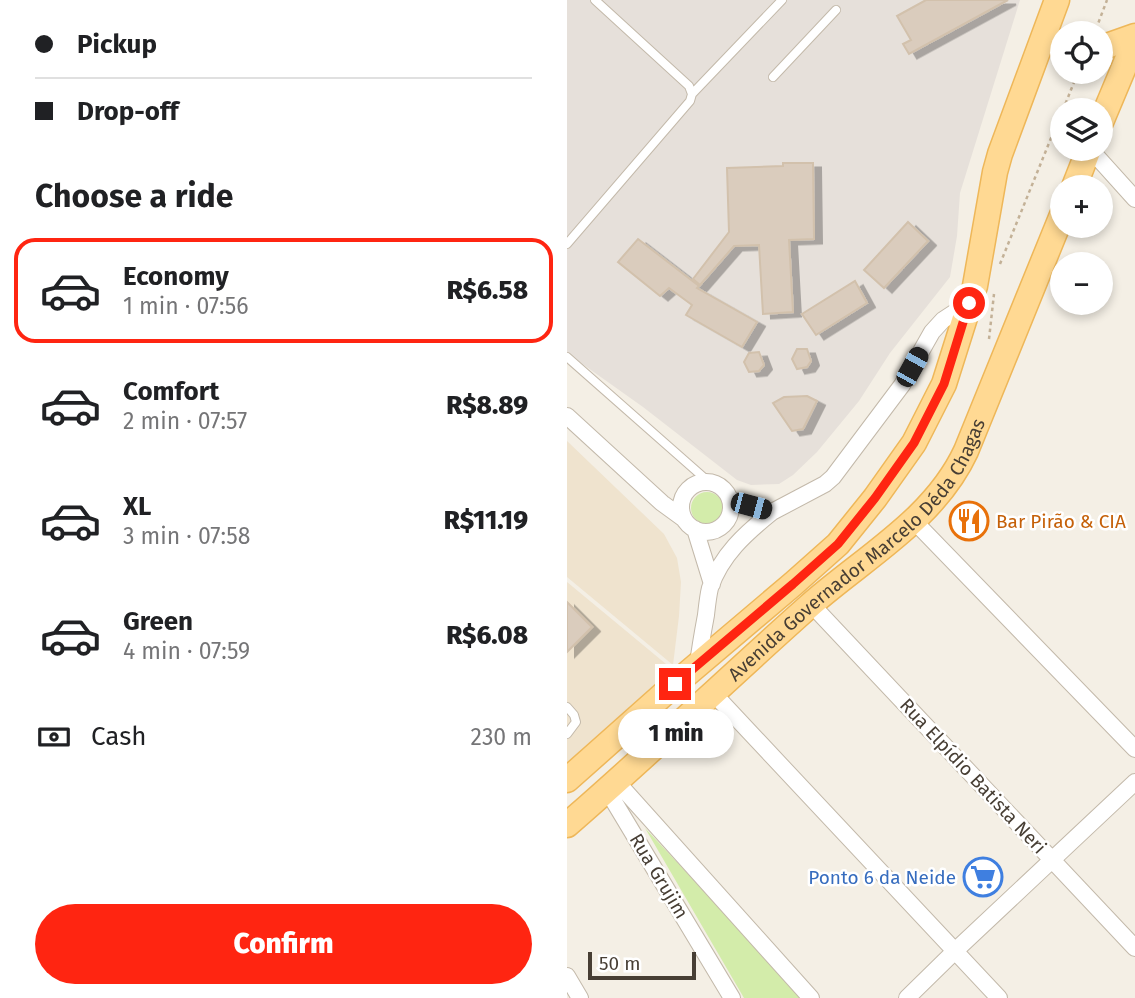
<!DOCTYPE html>
<html lang="en">
<head>
<meta charset="utf-8">
<style>
	:root { --surface:#fff; --page:#f2f2f2; --text:#202124; --muted:#757577; --line:#e0e0e0; --accent:#ff2511 }
	body { margin:0; font-family:"Fira Sans",sans-serif; background:var(--page); color:var(--text); height:100vh; display:flex; flex-direction:column; font-size:26px; white-space:nowrap }
	* { box-sizing:border-box; margin:0 }
	p { font-size:23px; color:var(--muted) }
	.icon { flex:none; width:38px; height:38px; fill:none; stroke:currentColor; stroke-width:2; stroke-linecap:round; stroke-linejoin:round }
	.map { position:relative; flex:1; overflow:hidden }
	.details { display:flex; flex-direction:column; background:var(--surface); width:567px }
	.details>* { flex:none }
	.guide { display:grid; align-content:center; height:154px; padding:0 35px; background:var(--surface) }
	.buttons { position:absolute; left:483px; top:21px; display:grid; gap:14px }
	.buttons a { display:grid; place-items:center; width:63px; height:63px; border-radius:50%; background:var(--surface); box-shadow:0 4px 10px #0003; font-size:35px }
	.scale { position:absolute; left:21px; bottom:18px; width:108px; box-sizing:border-box; padding-left:7px; border:4px solid #473e34; border-top:0; font-size:19px; line-height:24px; white-space:nowrap; color:#473e34; -webkit-text-stroke:5px #fff; paint-order:stroke }
	.end { position:absolute; width:32px; height:32px; margin:-16px; border:9px solid #ff2511; background:#fff; box-shadow:0 0 0 4px #fff }
	.from { border-radius:50% }
	.bubble { position:absolute; height:49px; border-radius:24px; background:var(--surface); box-shadow:0 4px 10px #0003; font-size:23px; font-weight:800; line-height:49px; text-align:center }
	.car { position:absolute; width:21px; height:42px; margin:-21px -10px; border-radius:9px; box-shadow:0 0 5px 2px #0007; background:linear-gradient(#222 24%,#8ab4d8 0 40%,#222 0 76%,#8ab4d8 0 86%,#222 0) }
	.guide b { display:flex; align-items:center; gap:24px; height:66px; font-size:26px }
	.guide b+b { border-top:2px solid var(--line) }
	.guide i { width:18px; height:18px; background:var(--text) }
	ul { padding:0; list-style:none }
	li { display:flex; align-items:center; gap:21px; height:105px; margin:0 14px 10px; padding:0 21px; border:4px solid transparent; border-radius:21px }
	li div { flex:1 }
	li b { display:block; font-size:26px }
	li em { font-style:normal; font-weight:800 }
	li.current { border-color:var(--accent) }
	li>.icon { width:63px; height:63px; stroke-width:1.5 }
	h2 { padding:0 35px; font-size:32px; line-height:84px }
	.pay { display:flex; align-items:center; gap:18px; height:77px; padding:0 35px; font-size:26px }
	.pay p { margin-inline-start:auto }
	.action { display:flex; gap:14px; margin-top:auto; padding:14px 35px }
	.action a { flex:1; height:80px; border-radius:42px; background:var(--accent); color:#fff; font-size:28px; font-weight:800; line-height:80px; text-align:center }
	main { display:flex; flex:1; min-height:0 }
	.map>svg:first-child { display:block }
	.industrial { fill:#e6e0da }
	.education { fill:#efe3ce }
	.green { fill:#d3ecaa }
	.building { fill:#daccbd; stroke:#d2c1ac; stroke-width:2; filter:url(#shadow) }
	.lines { fill:none; stroke-linecap:round; stroke-linejoin:round }
	.service-casing { stroke:#c3b9aa; stroke-width:10 }
	.minor-casing { stroke:#c3b9aa; stroke-width:18 }
	.primary-casing { stroke:#eeb759; stroke-width:27 }
	.path { stroke:#c3b197; stroke-width:2.5; stroke-dasharray:3.5 3.5; stroke-linecap:butt }
	.service { stroke:#fff; stroke-width:8 }
	.minor { stroke:#fff; stroke-width:16 }
	.primary { stroke:#ffd993; stroke-width:24 }
	.route { stroke:#ff2511; stroke-width:9 }
	.labels { text-anchor:middle; dominant-baseline:central; stroke-width:5; stroke-linejoin:round; paint-order:stroke }
	.food-label { font-size:19px; fill:#c56008; stroke:#fff; text-anchor:start }
	.street-label { font-size:19px; fill:#473e34; stroke:#fff }
	.shop-label { font-size:19px; fill:#366cbe; stroke:#fff; text-anchor:end }
</style>
</head>
<body>
<main>
<section class="details">
<div class="guide">
<b><i class="from"></i>Pickup</b>
<b><i></i>Drop-off</b>
</div>
<h2>Choose a ride</h2>
<ul>
<li class="current"><svg class="icon" aria-label="car" viewBox="0 0 24 24"><path d="M5 17H2v-5l4-1 3-4h7l3 4 3 1v5h-3M9 17h6M6 11h13"/><circle cx="7" cy="17" r="2"/><circle cx="17" cy="17" r="2"/></svg><div><b>Economy</b><p>1 min · 07:56</p></div><em>R$6.58</em></li>
<li><svg class="icon" aria-label="car" viewBox="0 0 24 24"><path d="M5 17H2v-5l4-1 3-4h7l3 4 3 1v5h-3M9 17h6M6 11h13"/><circle cx="7" cy="17" r="2"/><circle cx="17" cy="17" r="2"/></svg><div><b>Comfort</b><p>2 min · 07:57</p></div><em>R$8.89</em></li>
<li><svg class="icon" aria-label="car" viewBox="0 0 24 24"><path d="M5 17H2v-5l4-1 3-4h7l3 4 3 1v5h-3M9 17h6M6 11h13"/><circle cx="7" cy="17" r="2"/><circle cx="17" cy="17" r="2"/></svg><div><b>XL</b><p>3 min · 07:58</p></div><em>R$11.19</em></li>
<li><svg class="icon" aria-label="car" viewBox="0 0 24 24"><path d="M5 17H2v-5l4-1 3-4h7l3 4 3 1v5h-3M9 17h6M6 11h13"/><circle cx="7" cy="17" r="2"/><circle cx="17" cy="17" r="2"/></svg><div><b>Green</b><p>4 min · 07:59</p></div><em>R$6.08</em></li>
</ul>
<div class="pay"><svg class="icon" aria-label="cash" viewBox="0 0 24 24"><path d="M3 7h18v10H3z"/><circle cx="12" cy="12" r="2"/></svg>Cash<p>230 m</p></div>
<div class="action"><a>Confirm</a></div>
</section>
<div class="map">
<svg width="568" height="998" viewBox="0 0 568 998">
	<defs>
		<filter id="shadow"><feDropShadow dx="8" dy="4.5" stdDeviation="0" flood-color="#0004"/></filter>
	</defs>
	<rect width="100%" height="100%" fill="#f4efe5"/>
	<path class="industrial" d="M0,0H453L393,193L390,236L383,277L323,353L292,401L250,452L226,475L212,484L184,485L170,480L76,407L0,353Z"/>
	<path class="education" d="M0,441L97,534L110,558L114,582L112,616L106,665L0,577Z
		M0,582L105,669L0,762Z"/>
	<path class="green" d="M124 508a16 16 0 1 1 32 0a16 16 0 1 1-32 0Z
		M78,828L237,998H177Z"/>
	<path class="building" d="M359,0H441L342,54L336,44L344,40L330,16Z
		M216,163H246L247,239L222,240L226,312L196,314L192,245L167,246L133,285L126,279L162,232L160,168L216,166Z
		M341,222L361,241L317,288L297,270Z
		M71,239L132,286L130,288L190,322L175,347L119,315L125,305L102,288L93,296L51,262Z
		M288,281L300,303L249,335L235,314Z
		M230,349H240L244,361L240,367L230,369L225,359Z
		M192,352L197,365L192,371L182,372L177,362L182,353Z
		M240,396L250,401L236,429L225,431L206,403L217,397Z
		M0,602L25,627L0,652Z"/>
	<g class="lines">
		<defs>
			<path id="service" d="M206,77L269,10
				M125,94L215,0
				M0,244L123,101L125,94L122,86L28,0
				M0,357L143,483
				M0,707L7,715L9,722L0,734"/>
			<path id="minor" d="M523,149L568,199
				M0,416L95,503L117,519
				M114 507a25 25 0 1 1 50 0a25 25 0 1 1-50 0Z
				M164,500L205,512L258,484L266,477L335,385L365,332L376,320L402,303
				M347,521L568,749
				M128,529L145,584
				M244,604L568,948
				M131,664C133,648 136,631 139,615C140,606 141,596 143,588C154,555 179,533 205,512
				M146,693L432,998
				M50,782L244,998
				M40,790L165,998
				M0,976L13,998
				M340,998L389,950L568,782"/>
			<g id="primary">
				<path d="M534,48L568,36"/>
				<path d="M534,122L568,41"/>
				<path d="M507,187L522,149"/>
				<path d="M0,780L108,684L226,584L271,544L308,498L347,443L377,384L408,286L428,172L433,154L490,0"/>
				<path id="s1" d="M0,825C82,754 160,679 241,607C296,558 367,520 399,451L495,215"/>
			</g>
		</defs>
		<use href="#service" class="service-casing"/>
		<use href="#minor" class="minor-casing"/>
		<use href="#primary" class="primary-casing"/>
		<path class="path" d="M529,29L540,0
			M496,110L511,72
			M433,264L495,111
			M422,339L427,294"/>
		<use href="#service" class="service"/>
		<use href="#minor" class="minor"/>
		<use href="#primary" class="primary"/>
	</g>
	<g class="lines">
		<path class="route" d="M108,684L226,584L271,544L308,498L347,443L377,384L402,303"/>
	</g>
	<defs>
		<symbol id="restaurant-ring" viewBox="-11 -11 22 22"><circle r="9.5" fill="#fff" stroke="#e8710a" stroke-width="1.5"/><path d="M-5-6h1v4h1v-4h1v4h1v-4h1v5L-1.5 .5V6h-2V.5L-5-1ZM5-6V6H3V1.5H1.5Q1.5-4 5-6Z" fill="#e8710a"/></symbol>
		<symbol id="supermarket-ring" viewBox="-11 -11 22 22"><circle r="9.5" fill="#fff" stroke="#3f7fe0" stroke-width="1.5"/><path d="M-6-5.5h2.5l.6 2H6L4.5 2H-2.5L-4.4-4H-6ZM-1.5 3.2a1.3 1.3 0 1 0 .1 0ZM3 3.2a1.3 1.3 0 1 0 .1 0Z" fill="#3f7fe0"/></symbol>
	</defs>
	<g fill-rule="evenodd">
		<use href="#restaurant-ring" x="380" y="499" width="44" height="44"/>
		<use href="#supermarket-ring" x="394" y="855" width="44" height="44"/>
	</g>
	<g class="labels">
		<g class="food-label">
			<text x="429" y="521">Bar Pirão &amp; CIA</text>
		</g>
		<g class="street-label">
			<text stroke="none"><textPath href="#s1" startOffset="402">Avenida Governador Marcelo Déda Chagas</textPath></text>
			<text transform="translate(406 776) rotate(47)">Rua Elpídio Batista Neri</text>
			<text transform="translate(92 876) rotate(59)">Rua Grujim</text>
		</g>
		<g class="shop-label">
			<text x="389" y="877">Ponto 6 da Neide</text>
		</g>
	</g>
</svg>
<div class="buttons">
<a><svg class="icon" aria-label="locate" viewBox="0 0 24 24"><circle cx="12" cy="12" r="6"/><path d="M12 2v4M12 18v4M2 12h4M18 12h4"/></svg></a>
<a><svg class="icon" aria-label="layers" viewBox="0 0 24 24"><path d="M12 4l9 5-9 5-9-5zM3 14l9 5 9-5"/></svg></a>
<a>+</a>
<a>−</a>
</div>
<div class="scale">50 m</div>
<i class="end from" style="left:402px;top:303px"></i>
<i class="end" style="left:108px;top:684px"></i>
<div class="bubble" style="left:51px;top:709px;width:116px">1 min</div>
<i class="car" style="left:345px;top:367px;rotate:29deg"></i>
<i class="car" style="left:184px;top:506px;rotate:105deg"></i>
</div>
</main>
</body>
</html>
